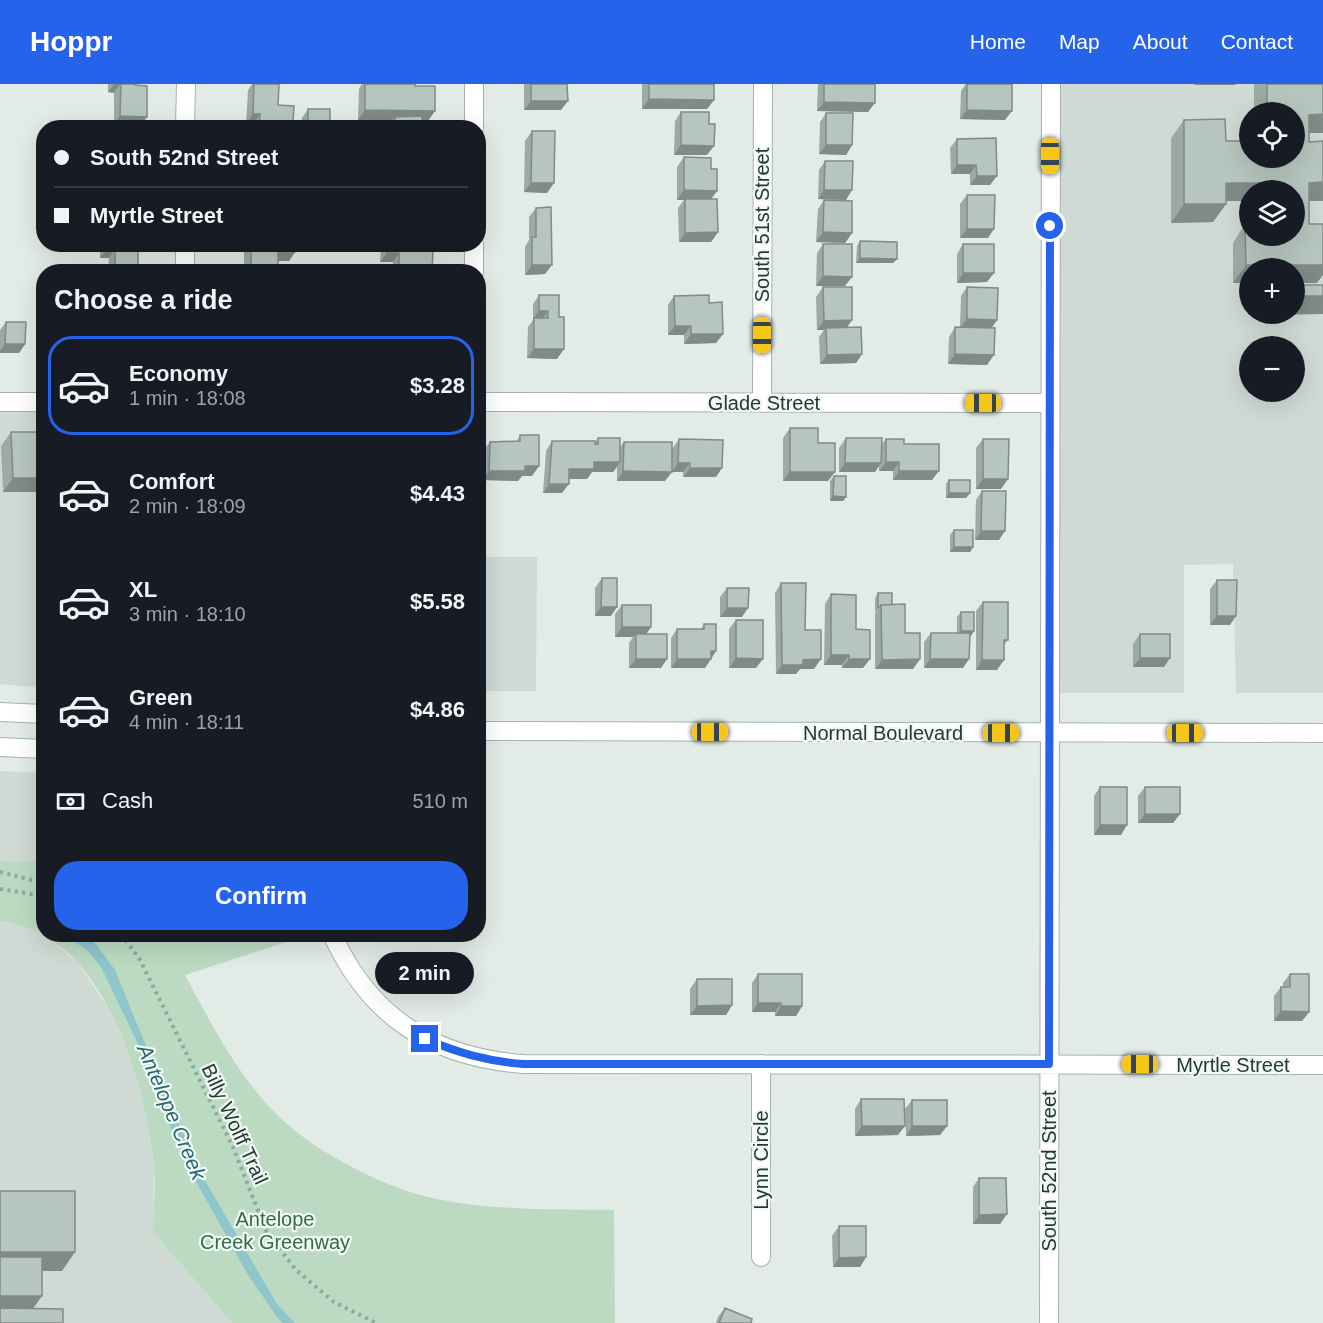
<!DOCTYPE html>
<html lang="en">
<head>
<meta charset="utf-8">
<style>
	:root { --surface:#171b24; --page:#20242c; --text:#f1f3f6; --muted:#9ea1a6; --line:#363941; --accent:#2563eb }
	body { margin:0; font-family:Helvetica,sans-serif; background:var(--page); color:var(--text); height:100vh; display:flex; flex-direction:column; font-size:22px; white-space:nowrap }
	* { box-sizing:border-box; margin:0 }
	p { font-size:20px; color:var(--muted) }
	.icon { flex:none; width:33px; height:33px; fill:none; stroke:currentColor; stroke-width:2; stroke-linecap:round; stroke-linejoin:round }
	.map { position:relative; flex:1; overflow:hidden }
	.drawer { position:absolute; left:36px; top:180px; width:450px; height:678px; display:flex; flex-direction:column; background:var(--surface); border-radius:24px; box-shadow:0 6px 24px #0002 }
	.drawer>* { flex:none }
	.hud { position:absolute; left:36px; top:36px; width:450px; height:132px; border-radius:24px; box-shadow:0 6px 24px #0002; display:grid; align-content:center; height:132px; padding:0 18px; background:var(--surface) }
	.buttons { position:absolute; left:1239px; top:18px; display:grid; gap:12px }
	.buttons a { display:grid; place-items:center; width:66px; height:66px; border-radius:50%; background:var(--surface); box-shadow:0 6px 24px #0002; font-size:30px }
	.end { position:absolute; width:27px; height:27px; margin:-14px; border:8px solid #2563eb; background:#fff; box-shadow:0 0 0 3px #fff }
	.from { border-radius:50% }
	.bubble { position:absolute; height:42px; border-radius:21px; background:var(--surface); box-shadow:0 6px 24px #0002; font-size:20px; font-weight:700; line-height:42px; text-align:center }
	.car { position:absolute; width:18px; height:36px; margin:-18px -9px; border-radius:8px; box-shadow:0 0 4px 2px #0007; background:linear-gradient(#f5c518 24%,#345 0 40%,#f5c518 0 76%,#345 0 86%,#f5c518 0) }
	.hud b { display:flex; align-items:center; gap:21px; height:57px; font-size:22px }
	.hud b+b { border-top:2px solid var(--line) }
	.hud i { width:15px; height:15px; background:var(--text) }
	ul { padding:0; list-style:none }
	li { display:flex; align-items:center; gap:18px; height:99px; margin:0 12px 9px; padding:0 6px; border:3px solid transparent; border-radius:24px }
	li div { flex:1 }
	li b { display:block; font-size:22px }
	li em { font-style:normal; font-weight:700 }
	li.on { border-color:var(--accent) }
	li>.icon { width:54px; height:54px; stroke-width:1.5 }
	h2 { padding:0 18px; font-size:27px; line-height:72px }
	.pay { display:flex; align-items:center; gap:15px; height:66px; padding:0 18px; font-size:22px }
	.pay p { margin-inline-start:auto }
	.button { display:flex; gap:12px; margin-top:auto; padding:12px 18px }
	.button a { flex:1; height:69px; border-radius:24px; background:var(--accent); color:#fff; font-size:24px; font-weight:700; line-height:69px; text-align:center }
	header { display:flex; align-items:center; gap:36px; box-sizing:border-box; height:84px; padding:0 30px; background:var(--accent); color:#fff }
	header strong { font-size:28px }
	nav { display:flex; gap:33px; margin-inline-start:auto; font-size:21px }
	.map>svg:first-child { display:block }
	.built { fill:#d0dad5; fill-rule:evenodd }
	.green { fill:#bcdac2 }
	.water { fill:#8ec6cb }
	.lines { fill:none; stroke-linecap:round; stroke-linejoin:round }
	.minor-casing { stroke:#a5b2ac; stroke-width:20 }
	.secondary-casing { stroke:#a1b5ad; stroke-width:20 }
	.path { stroke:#85ac9d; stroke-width:4; stroke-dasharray:3 4.5; stroke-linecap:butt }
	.minor { stroke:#fff; stroke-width:18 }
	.secondary { stroke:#fff; stroke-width:18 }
	.wall { fill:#9da9a4 }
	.shaded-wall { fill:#808a86 }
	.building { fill:#b7c5bf; stroke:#808a86; stroke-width:1.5 }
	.route { stroke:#2563eb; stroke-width:8 }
	.labels { text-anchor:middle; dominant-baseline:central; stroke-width:4.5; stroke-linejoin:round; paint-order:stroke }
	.street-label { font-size:20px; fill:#233a32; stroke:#f2f8f4 }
	.park-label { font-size:20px; fill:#316d44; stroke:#f2f8f4 }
	.water-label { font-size:21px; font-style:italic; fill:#236971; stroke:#f2f8f4 }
</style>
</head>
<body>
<header>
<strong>Hoppr</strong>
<nav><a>Home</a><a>Map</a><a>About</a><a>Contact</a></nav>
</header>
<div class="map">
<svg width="1323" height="1239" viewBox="0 0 1323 1239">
	<rect width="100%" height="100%" fill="#e2ebe6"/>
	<path class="built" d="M1051,0H1323V609H1236L1233,480L1184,481V609H1049ZM1250,28H1294V74H1250ZM1250,106H1294V152H1250ZM1250,184H1294V230H1250ZM1250,262H1294V308H1250Z
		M0,318H43V604L0,600Z
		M479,473H537L536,607H479Z
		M0,687L43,689V778L0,777Z
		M0,837L12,839L43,850L78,879L110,927L130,971L147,1033L154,1086L153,1148L232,1239H0Z"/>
	<path class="green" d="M0,777L43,778L44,850L12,839L0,837Z
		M161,850L307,851L185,891C207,932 229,975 259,1011C279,1036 305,1056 332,1072C362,1089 394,1105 428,1113C488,1127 552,1125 614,1126L615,1239H232L153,1148C153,1127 156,1104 154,1084C147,1014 124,934 79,880C70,869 55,860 44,851Z"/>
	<path class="water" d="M64,851H82L96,860L115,886L174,1030L203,1093L277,1220L295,1239H283L277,1233L248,1191L194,1094L164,1029L140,964L101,883L87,866Z"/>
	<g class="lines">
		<defs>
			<path id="minor" d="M185,44L186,0
				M474,44V0
				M185,188V160
				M474,188V160
				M0,318H44
				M478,318L1050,319
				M762,319L763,0
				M332,850C370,934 433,973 523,980L1323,981
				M761,980V1173
				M1049,1239L1051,0"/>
			<path id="secondary" d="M0,628L44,630
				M478,647L1323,649
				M0,663L44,665"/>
		</defs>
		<use href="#minor" class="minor-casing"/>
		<use href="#secondary" class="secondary-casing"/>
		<path class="path" d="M0,788L44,799
			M0,805L44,812
			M121,850L139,874L233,1063L266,1147L296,1186L334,1218L376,1239"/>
		<use href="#minor" class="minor"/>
		<use href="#secondary" class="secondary"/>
	</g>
	<path class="wall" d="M108,0H136L147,33L140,42H114V9L108,8Z
		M252,0H279L278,21L299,44H253V40H246L248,6Z
		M362,0L415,2L428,37H422V44H383L384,42H388L392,36H358L359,5Z
		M524,0H567L561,26H524Z
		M642,0H714V16L707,25H642Z
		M818,0H875L868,28L817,27Z
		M966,0H1012L1005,36L960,35L961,7Z
		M1254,0H1323L1309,49V140L1317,199H1233V159L1245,140L1294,152V106H1250V117H1226V120L1213,138L1171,139V54L1184,36L1226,57L1294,74V28H1254Z
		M308,25L330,44H302V34Z
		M681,28L707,71H674L675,37Z
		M826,29L852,61L846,71L819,70L820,38Z
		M532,47L547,109L524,108L525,57Z
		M996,54L990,101H970V90H951L950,64L957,55Z
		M684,73L711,85L717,107L711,115L718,148L711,158H679L678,124L684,116H677V83Z
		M825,77L846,116L818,115L819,86Z
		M967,111L988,154H960V120Z
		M824,116L852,149L845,159L816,158L818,125Z
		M536,124L545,190L525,191V163L529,156V133Z
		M860,157L897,175L893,179H856L857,162Z
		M100,160H138L134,188H108L109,174H100Z
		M244,160H295V168L289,177H278L273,188H244Z
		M384,160H408V166L432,188H393V178H380L381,165Z
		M823,160H852L816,202L817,169Z
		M963,160L987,198L957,199V170Z
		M823,203L862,270L856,279L820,280L819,253L824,246H817L816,213Z
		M967,203L997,236L991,244L987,281L948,280L949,253L955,243H960L961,212Z
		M539,211L559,233L557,275L527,274L528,243L533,236V220Z
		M674,212L723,250L716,259L684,260V251H668V221Z
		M44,233V261H43V234Z
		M6,238L25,260L19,269H0V246Z
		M790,344L818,359L828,397H783V354Z
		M11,348L44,408H3L1,362Z
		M520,351L532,392H522L518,397L483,396V367L490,358L517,357Z
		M598,354L620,363L624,358L665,397H617V383L613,388H592L587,395H569L562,409H543L546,367L552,357L595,358Z
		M846,354L881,361L886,355L904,360L932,396H893V387H879V382L875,388H839V364Z
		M679,355L716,393H683V388H672V365Z
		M983,355L1001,405H976V364Z
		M834,392L846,413L843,417H830V397Z
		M949,396L970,409L966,414H946V400Z
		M982,407L999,456H975L976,416Z
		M954,446L973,463L970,468H950V451Z
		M44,493V551H40V498Z
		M602,494L611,532H595V504Z
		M1217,496L1230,541H1210V505Z
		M781,499L805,546L814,585H800L796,590H776L775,509Z
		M727,504L742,533H720V513Z
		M878,509L892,521L905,549L920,575L913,585H875V530L876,528H875V514Z
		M831,510L856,545L863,584H842V581H824L825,520Z
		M983,518L1008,556L1004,561L997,586H976V527Z
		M622,521L651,543L646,550L661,584H629V559L633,553H615V530Z
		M961,528L971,552H970L963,584H924V558L931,549H957V533Z
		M736,536L756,584H729V545Z
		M704,540L716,567L705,584H671V554L677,545H701Z
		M1140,550L1164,583H1133V560Z
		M1100,703L1121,751H1094V712Z
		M1145,703L1180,730L1173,739H1138V712Z
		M758,890L802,922L796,932H775V928H752V899Z
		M1290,890L1309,928L1302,937H1274V912L1281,903H1283V899Z
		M697,895L732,921L726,931H690V905Z
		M861,1015L898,1051L855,1052V1025Z
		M912,1016L947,1042L940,1051L906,1052L905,1025Z
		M979,1094L1007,1130L1000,1140H973V1103Z
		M839,1142L866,1173L860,1183H833L832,1152Z
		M725,1224L751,1239H716L718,1233Z"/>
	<path class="shaded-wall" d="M114,0H120L114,9L108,8Z
		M1195,0H1236L1235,1H1194Z
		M649,15L714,16L707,25H642Z
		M531,17H568L561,26H524Z
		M824,18L875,19L868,28L817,27Z
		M365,26L435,27L428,37L395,36V33L392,36H358Z
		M967,26L1012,27L1005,36L960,35Z
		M253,30H260L253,40H246Z
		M1323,30V49H1296L1309,31Z
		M120,32L147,33L140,42H114Z
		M681,61L714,62L707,71H674Z
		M826,61H852L846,71L819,70Z
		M957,81H976L970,90H951Z
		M977,92H997L990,101H970Z
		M1323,98V117H1296L1309,99Z
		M531,99H554L547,109L524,108Z
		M1226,99H1267L1262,106H1250V117H1213Z
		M684,106L717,107L710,116H677Z
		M824,106H852L846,116L818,115Z
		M1184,120H1226L1213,138L1171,139Z
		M967,145H994L988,154H960Z
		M718,148L711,158H679L685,149Z
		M823,148L852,149L845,159L816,158Z
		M107,165H115L109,174H100Z
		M278,168H295L289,177H271Z
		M387,169H399L393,178H380Z
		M860,174L897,175L893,179H856Z
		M1323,178V191L1317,199H1294V184H1250V199H1233L1246,181Z
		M251,181H278L273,188H246Z
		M532,181H552L545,190L525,191Z
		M115,183H138L134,188H111Z
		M963,189H994L987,198L957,199Z
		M823,192L852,193L845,202H816Z
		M1294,212H1323V230L1264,231L1265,230H1294Z
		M539,227H548L542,236L534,234Z
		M967,235L997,236L991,245H960Z
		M852,236L846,245L826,244L824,246H817L824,237Z
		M675,242H691L684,251H668Z
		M691,250H723L716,259L684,260Z
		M5,260H25L19,269H0V267Z
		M534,265H564L557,275L527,274Z
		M862,270L856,279L820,280L827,271Z
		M955,270L994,271L987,281L948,280Z
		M594,378H620L613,388H592L587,395H562L569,385Z
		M886,378H899L893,387H879Z
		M678,379H690L683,388H672Z
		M845,379H881L875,388H839Z
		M525,382H539L532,392H522L518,397L483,396L489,387Z
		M690,384H722L716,393H683Z
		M623,387L672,388L665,397H617Z
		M899,387H939L932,396H893Z
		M790,388H835L828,397H783Z
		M13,394H44V408H3Z
		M983,395H1008L1001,405H976Z
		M549,400H569L562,409H543Z
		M949,409H970L966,414H946Z
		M833,412L846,413L843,417H830Z
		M981,447H1005L999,456H975Z
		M954,463H973L970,468H950Z
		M601,523H617L611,532H595Z
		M727,524H748L742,533H720Z
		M1217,532H1236L1230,541H1210Z
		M622,543H651L644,553L636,550L633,553H615Z
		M961,547H974L971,552H958Z
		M711,567H716L705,584H671L677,575Z
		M831,571H849L842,581H824Z
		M736,574L763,575L756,584H729Z
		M1140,574H1170L1164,583H1133Z
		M636,575H667L661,584H629Z
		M821,575L814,585H800L796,590H776L782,581L803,576Z
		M849,575H870L863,584H842Z
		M920,575L913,585H875L882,576Z
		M930,575H969L963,584H924Z
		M982,576H1004L997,586H976Z
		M1145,730H1180L1173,739H1138Z
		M1100,741H1127L1121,751H1094Z
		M758,919H781L775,928H752Z
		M732,921L726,931H690L697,922Z
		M781,922H802L796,932H775Z
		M1281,927L1309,928L1302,937H1274Z
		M862,1042H905L898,1051L855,1052Z
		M912,1042H947L940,1051L906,1052Z
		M1007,1130L1000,1140H973L979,1131Z
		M0,1168H75L62,1187H0Z
		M866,1173L860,1183H833L839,1174Z
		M0,1212H42L32,1226H0Z"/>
	<path class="building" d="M121,0H136L135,1L147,2V33L120,32Z
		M254,0H279L278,21L294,22L293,37H299V44H259L260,30H253Z
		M365,0H415V2H435V27L365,26Z
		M531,0H567L568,17H531Z
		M649,0H714V16L649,15Z
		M824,0H875V19L824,18Z
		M967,0H1012V27L967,26Z
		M1267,0H1323V30L1309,31V58L1323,57V98L1309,99V140H1323V181H1246L1245,140H1250V152H1294V106H1267V99H1226V120H1184V36L1225,35L1226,57H1250V74H1294V28H1267Z
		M308,25H330V44H308Z
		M681,28H709V40H715L714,62L681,61Z
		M826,29H853L852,61H826Z
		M422,32V44H384V42H395V33Z
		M532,47H555L554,99H531Z
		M996,54L997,92H977L976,81H957V55Z
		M684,73L711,74V85H717V107L684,106Z
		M825,77H853L852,106H824Z
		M967,111H995L994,145H967Z
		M685,115H717L718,148L685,149Z
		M824,116L852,117V149L823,148Z
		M551,123L552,181H532V153H536V124Z
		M860,157L897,158V175L860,174Z
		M107,160H138V183H115V165H107Z
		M251,160H295V168H278V181H251Z
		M387,160H408V166H433L432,188H399V169H387Z
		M823,160H852V193L823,192Z
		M963,160H994V189H963Z
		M1294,201H1323V212H1294Z
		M823,203H852V236L824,237Z
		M967,203L998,204L997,236L967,235Z
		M539,211H559V233H564V265H534V234H548V227H539Z
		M709,211V219L722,218L723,250H691V242H675L674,212Z
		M6,238H26L25,260H5Z
		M861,243L862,270L827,271L826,244Z
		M955,243L995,244L994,271L955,270Z
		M790,344H818V359H835V388H790Z
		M11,348H44V394H13Z
		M520,351H539V382H525V387H489L490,358L520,357Z
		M598,354H620V378H594V385H569V400H549L552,357H595V360H598Z
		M846,354H882L881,379H845Z
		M679,355L723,356L722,384H690V379H678Z
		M886,355H904V360H939V387H899V378H886Z
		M983,355H1009L1008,395H983Z
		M624,358H672V388L623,387Z
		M834,392H846V413L833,412Z
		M949,396H970V409H949Z
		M982,407H1006L1005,447H981Z
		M954,446H973V463H954Z
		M602,494H617V523H601Z
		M1217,496H1237L1236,532H1217Z
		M781,499H806L805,546H821V575L803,576V581H782Z
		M727,504H749L748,524H727Z
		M878,509H892V521H881L880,523H878Z
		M831,510L856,511V545L870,546V575H849V571H831Z
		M983,518H1008V556H1004V576H982Z
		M905,520V549H920V575L882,576L881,521Z
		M622,521H651V543H622Z
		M961,528H974V547H961Z
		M736,536H763V575L736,574Z
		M704,540H716V567H711V575H677V545H704Z
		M931,549H970L969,575H930Z
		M636,550H667V575H636Z
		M1140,550H1170V574H1140Z
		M1100,703H1127V741H1100Z
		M1145,703H1180V730H1145Z
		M758,890H802V922H781V919H758Z
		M1290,890H1309V928L1281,927V903H1290Z
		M697,895H732V921L697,922Z
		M861,1015H904L905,1042H862Z
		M912,1016H947V1042H912Z
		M979,1094H1006L1007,1130L979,1131Z
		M0,1107H75V1168H0Z
		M839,1142H866V1173L839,1174Z
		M0,1173H42V1212H0Z
		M0,1224L63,1225V1239H0Z
		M725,1224L752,1235L751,1239H719Z"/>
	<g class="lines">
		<path class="route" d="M425,955C459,969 486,977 523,980H1049L1050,142"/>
	</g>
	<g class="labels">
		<g class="street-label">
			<text transform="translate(762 141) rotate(-90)">South 51st Street</text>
			<text x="764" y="319">Glade Street</text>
			<text x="883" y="649">Normal Boulevard</text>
			<text x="1233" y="981">Myrtle Street</text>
			<text transform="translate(235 1040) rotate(65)">Billy Wolff Trail</text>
			<text transform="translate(761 1076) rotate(-90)">Lynn Circle</text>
			<text transform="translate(1049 1087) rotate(-90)">South 52nd Street</text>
		</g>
		<g class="park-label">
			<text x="275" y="1135">Antelope<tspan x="275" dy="23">Creek Greenway</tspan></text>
		</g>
		<g class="water-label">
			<text transform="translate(172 1028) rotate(67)">Antelope Creek</text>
		</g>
	</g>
</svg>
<div class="buttons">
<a><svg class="icon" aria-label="locate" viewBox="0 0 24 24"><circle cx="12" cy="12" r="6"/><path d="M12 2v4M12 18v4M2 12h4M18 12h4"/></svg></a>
<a><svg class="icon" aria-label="layers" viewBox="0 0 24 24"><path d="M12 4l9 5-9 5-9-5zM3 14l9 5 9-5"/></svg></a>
<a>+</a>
<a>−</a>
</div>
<i class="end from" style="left:1050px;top:142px"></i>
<i class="end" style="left:425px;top:955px"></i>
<div class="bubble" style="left:375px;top:868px;width:99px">2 min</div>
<i class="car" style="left:1050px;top:72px;rotate:180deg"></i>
<i class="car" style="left:762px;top:251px;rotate:180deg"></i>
<i class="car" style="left:983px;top:319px;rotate:270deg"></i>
<i class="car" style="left:710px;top:648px;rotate:90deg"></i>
<i class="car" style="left:1001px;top:649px;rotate:90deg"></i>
<i class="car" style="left:1185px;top:649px;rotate:90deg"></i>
<i class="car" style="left:1140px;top:980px;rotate:270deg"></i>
<div class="hud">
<b><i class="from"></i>South 52nd Street</b>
<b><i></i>Myrtle Street</b>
</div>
<section class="drawer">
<h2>Choose a ride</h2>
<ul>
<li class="on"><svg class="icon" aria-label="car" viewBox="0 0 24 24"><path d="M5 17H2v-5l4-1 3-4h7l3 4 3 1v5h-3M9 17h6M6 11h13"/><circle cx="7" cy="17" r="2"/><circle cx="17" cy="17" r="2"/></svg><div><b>Economy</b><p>1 min · 18:08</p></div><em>$3.28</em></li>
<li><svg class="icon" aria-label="car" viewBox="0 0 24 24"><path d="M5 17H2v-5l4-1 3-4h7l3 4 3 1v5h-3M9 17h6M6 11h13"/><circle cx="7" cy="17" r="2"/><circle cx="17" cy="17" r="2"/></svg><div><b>Comfort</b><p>2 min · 18:09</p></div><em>$4.43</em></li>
<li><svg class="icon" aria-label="car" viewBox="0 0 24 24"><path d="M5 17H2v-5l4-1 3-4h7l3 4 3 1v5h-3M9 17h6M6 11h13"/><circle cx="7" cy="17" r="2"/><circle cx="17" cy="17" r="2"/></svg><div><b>XL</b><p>3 min · 18:10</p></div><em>$5.58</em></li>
<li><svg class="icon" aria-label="car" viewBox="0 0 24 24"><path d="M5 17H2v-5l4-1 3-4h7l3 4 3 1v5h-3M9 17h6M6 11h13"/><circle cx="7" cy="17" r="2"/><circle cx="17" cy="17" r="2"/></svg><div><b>Green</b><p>4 min · 18:11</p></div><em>$4.86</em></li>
</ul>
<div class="pay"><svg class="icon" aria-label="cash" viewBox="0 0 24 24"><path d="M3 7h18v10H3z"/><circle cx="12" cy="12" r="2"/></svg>Cash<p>510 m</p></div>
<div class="button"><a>Confirm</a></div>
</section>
</div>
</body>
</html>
